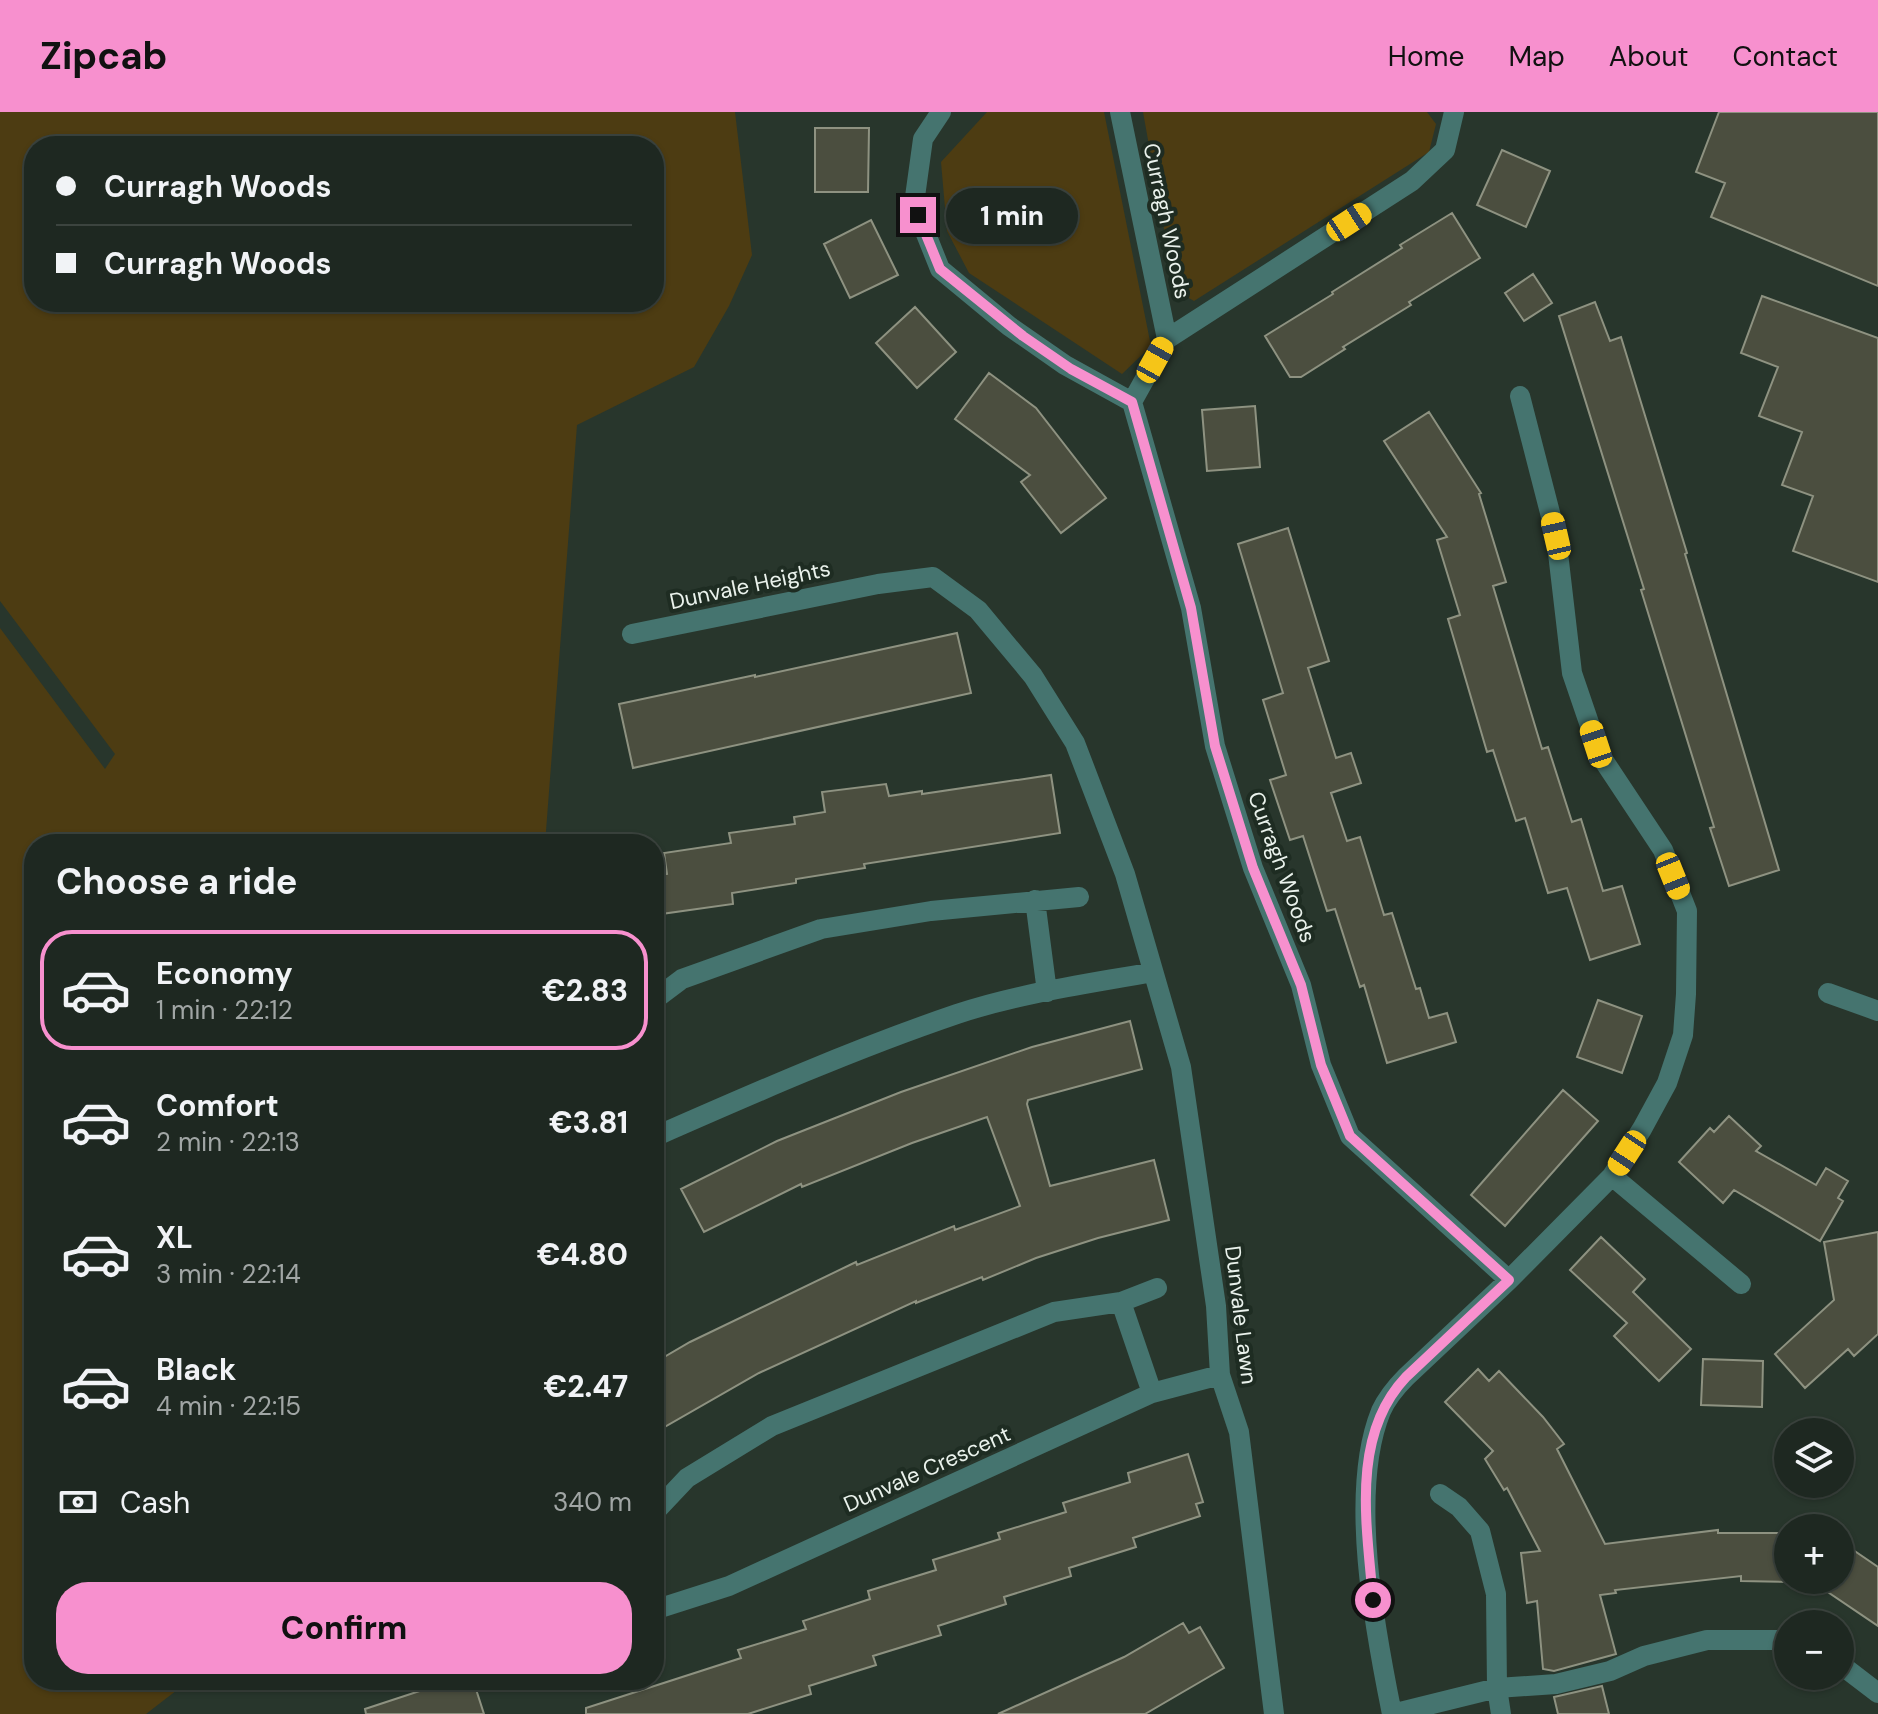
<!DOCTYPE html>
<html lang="en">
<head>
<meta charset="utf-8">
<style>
	:root { --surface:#1e2821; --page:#2b342e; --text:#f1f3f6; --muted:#a1a6a5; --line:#3c443f; --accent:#f790ce }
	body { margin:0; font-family:"DM Sans",sans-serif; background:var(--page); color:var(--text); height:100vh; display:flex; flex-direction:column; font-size:30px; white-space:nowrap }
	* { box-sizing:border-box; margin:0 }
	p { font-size:26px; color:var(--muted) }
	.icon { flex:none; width:44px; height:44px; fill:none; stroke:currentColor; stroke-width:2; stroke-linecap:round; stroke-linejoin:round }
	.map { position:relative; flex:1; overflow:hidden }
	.details { position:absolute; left:24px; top:722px; width:640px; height:856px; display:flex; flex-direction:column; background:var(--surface); border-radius:32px; box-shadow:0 2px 6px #0004,0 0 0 2px var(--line) }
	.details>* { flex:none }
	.hud { position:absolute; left:24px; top:24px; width:640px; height:176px; border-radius:32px; box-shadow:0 2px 6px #0004,0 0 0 2px var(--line); display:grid; align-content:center; height:176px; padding:0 32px; background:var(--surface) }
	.fabs { position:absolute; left:1774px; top:1306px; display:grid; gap:16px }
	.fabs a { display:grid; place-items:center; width:80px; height:80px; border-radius:50%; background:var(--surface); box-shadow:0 2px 6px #0004,0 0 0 2px var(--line); font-size:40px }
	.end { position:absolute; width:36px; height:36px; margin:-18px; border:10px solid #f790ce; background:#111; box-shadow:0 0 0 4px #111 }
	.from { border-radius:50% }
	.bubble { position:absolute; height:56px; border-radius:28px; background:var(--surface); box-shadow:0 2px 6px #0004,0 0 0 2px var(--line); font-size:26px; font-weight:800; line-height:56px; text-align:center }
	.car { position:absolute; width:24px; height:48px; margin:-24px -12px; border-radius:10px; box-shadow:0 0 6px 2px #0007; background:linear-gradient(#f5c518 24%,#345 0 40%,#f5c518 0 76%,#345 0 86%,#f5c518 0) }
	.hud b { display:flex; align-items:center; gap:28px; height:76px; font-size:30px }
	.hud b+b { border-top:2px solid var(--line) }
	.hud i { width:20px; height:20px; background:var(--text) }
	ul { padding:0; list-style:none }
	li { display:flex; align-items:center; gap:24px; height:120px; margin:0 16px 12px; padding:0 16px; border:4px solid transparent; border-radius:32px }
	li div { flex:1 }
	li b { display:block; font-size:30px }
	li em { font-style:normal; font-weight:800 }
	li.on { border-color:var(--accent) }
	li>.icon { width:72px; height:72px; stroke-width:1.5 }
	h2 { padding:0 32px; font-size:36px; line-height:96px }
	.pay { display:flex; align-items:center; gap:20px; height:88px; padding:0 32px; font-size:30px }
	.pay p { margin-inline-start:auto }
	.button { display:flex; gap:16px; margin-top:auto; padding:16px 32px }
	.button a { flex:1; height:92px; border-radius:32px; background:var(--accent); color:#111; font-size:32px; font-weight:800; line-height:92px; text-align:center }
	header { display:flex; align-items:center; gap:48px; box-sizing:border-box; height:112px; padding:0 40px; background:var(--accent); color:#111 }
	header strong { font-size:38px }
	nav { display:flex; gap:44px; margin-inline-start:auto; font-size:28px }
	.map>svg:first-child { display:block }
	.green { fill:#4d3c12; fill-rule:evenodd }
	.building { fill:#4b4e3f; stroke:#8e9281; stroke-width:2 }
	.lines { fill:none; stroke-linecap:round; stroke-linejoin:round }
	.minor { stroke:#45746f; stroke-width:20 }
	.route { stroke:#f790ce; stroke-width:10 }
	.labels { text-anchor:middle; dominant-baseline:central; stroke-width:8; stroke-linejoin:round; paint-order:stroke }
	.street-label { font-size:22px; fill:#eaf2ec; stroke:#1e2c22 }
</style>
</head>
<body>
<header>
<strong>Zipcab</strong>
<nav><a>Home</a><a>Map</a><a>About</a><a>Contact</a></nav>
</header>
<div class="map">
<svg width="1878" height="1602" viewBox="0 0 1878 1602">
	<rect width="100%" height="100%" fill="#28362c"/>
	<path class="green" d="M0,0H735L752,143L729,194L694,255L577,313L545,732H34V1568H190L146,1602H0V516L105,657L115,642L0,489ZM654,34V190H34V34Z
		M987,0H1104L1151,234L1122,262L969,161L947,119L941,50Z
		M1143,0H1427L1436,12L1429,40L1194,189L1175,178Z"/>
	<path class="building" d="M1719,0H1878V174L1711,105L1725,71L1696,60Z
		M815,16H869L868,80H815Z
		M1502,38L1550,59L1526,115L1477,93Z
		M1452,101L1480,146L1409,190L1411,193L1343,235L1345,237L1301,265H1290L1265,224L1333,182L1332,180L1402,136L1400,133Z
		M871,108L898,163L850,186L824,132Z
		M1533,162L1552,191L1524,209L1505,181Z
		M1762,184L1878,226V470L1793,439L1813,384L1782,373L1802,320L1759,304L1778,255L1741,241Z
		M1595,190L1610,229L1621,225L1687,441L1685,442L1779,758L1729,774L1710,716L1714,715L1641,478L1644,477L1559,204Z
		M915,195L956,240L917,276L876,231Z
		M989,261L1036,296L1106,386L1061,421L1021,370L1030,363L955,307Z
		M1255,294L1260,355L1207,359L1202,298Z
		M1429,300L1481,381L1479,382L1506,470L1493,474L1542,637L1548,635L1572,710L1581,707L1603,779L1622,774L1640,832L1590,848L1567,776L1548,781L1525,706L1516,709L1493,638L1487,640L1448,507L1460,503L1437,428L1447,425L1384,329Z
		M1288,416L1329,549L1308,556L1336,646L1351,641L1361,671L1331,681L1347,729L1360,725L1384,803L1392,801L1416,877L1420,876L1429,906L1447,901L1456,930L1387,951L1364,873L1360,875L1335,797L1327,799L1303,724L1290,728L1270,668L1286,663L1263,588L1283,581L1238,432Z
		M957,521L971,581L633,656L619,592L755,563V565Z
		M1051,663L1060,721L864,752L865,756L796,767V771L732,781L733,792L654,803V764L667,762L664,741L731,731L729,721L795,712L794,705L825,700L822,680L886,672L889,684L922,679V682Z
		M1598,888L1642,904L1622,961L1577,945Z
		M1130,909L1142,957L1028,988L1027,992L1050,1074L1154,1048L1169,1108L1098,1126L1036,1146L983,1168L982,1165L916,1191V1189L759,1261L654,1321V1251L690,1230L856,1150L857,1153L954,1114L955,1118L1020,1094L987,1005L912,1031L802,1075L801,1072L704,1120L681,1077L777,1029L901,980L1032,935Z
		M1563,978L1598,1009L1505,1114L1471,1083Z
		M1729,1004L1761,1034L1756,1039L1816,1073L1826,1056L1848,1069L1838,1086L1843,1089L1820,1129L1734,1078L1723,1091L1679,1050L1710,1016L1714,1020Z
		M1878,1120V1222L1854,1244L1848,1237L1805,1276L1775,1242L1834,1188L1824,1130Z
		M1601,1125L1645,1167L1633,1180L1691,1237L1659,1269L1614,1224L1627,1211L1570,1158Z
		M1703,1247L1763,1249L1762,1295L1701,1293Z
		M1478,1257L1489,1269L1499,1259L1543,1305L1564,1332L1557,1337L1605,1432L1718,1418V1421H1788V1470L1741,1469V1464L1615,1478L1616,1481L1600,1483L1616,1542L1554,1559L1543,1557L1537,1489L1527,1491L1521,1441L1540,1439L1507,1376L1504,1378L1485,1347L1493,1339L1445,1290Z
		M1188,1342L1203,1390L1196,1392L1200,1404L1133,1426L1136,1435L1069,1456L1071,1464L1004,1485L1006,1492L938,1514L941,1523L873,1544L876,1553L809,1574L811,1582L748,1602H586V1596L741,1546L738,1538L806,1517L803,1509L870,1487L868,1479L936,1458L933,1448L1000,1427L998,1421L1066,1400L1063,1391L1130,1370L1128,1361Z
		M1840,1429L1878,1455V1514L1810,1468H1840Z
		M1183,1511L1189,1521L1200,1515L1224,1556L1145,1602H998L1124,1545Z
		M453,1568H473L484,1602H366L365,1597Z
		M1602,1574L1609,1602H1558L1554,1585Z"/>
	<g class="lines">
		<path class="minor" d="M941,0L923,27L914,92L940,157L1009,214L1065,253L1132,290
			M1120,0L1167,227L1132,290L1191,496L1215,634L1253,756L1301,873L1321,953L1350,1024L1509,1168
			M1167,227L1412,69L1445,38L1454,0
			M1520,284L1556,424L1572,561L1600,643L1663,738L1687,799L1686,882L1683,923L1667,971L1642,1017L1612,1064L1509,1168L1406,1265C1396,1275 1387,1286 1381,1299C1348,1380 1375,1518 1392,1602L1497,1576L1556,1572L1610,1559L1644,1544L1707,1528H1788
			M632,522L878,472L933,465L978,498L1033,564L1075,631L1125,762L1181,955L1216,1194L1220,1263L1239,1320L1274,1602
			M1035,788L1047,880
			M1828,881L1878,899
			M654,888L682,867L821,817L931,799L1079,785
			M654,1025C754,981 854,937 957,902C1020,881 1088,872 1153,860
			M1612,1064L1741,1172
			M1121,1190L1152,1281
			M1440,1382L1459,1395L1480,1419L1496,1482L1497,1576L1501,1602
			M654,1401L687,1366L772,1314L1054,1200L1121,1190L1157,1176
			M654,1498L729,1474L1152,1281L1220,1263
			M1840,1552L1878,1581"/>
	</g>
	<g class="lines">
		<path class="route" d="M918,103L940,157L1023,224L1071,257L1132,290L1191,496L1215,634L1253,756L1301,873L1321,953L1350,1024L1509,1168L1406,1265C1350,1324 1367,1414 1373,1488"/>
	</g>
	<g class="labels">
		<g class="street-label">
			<text transform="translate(1167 109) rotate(78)">Curragh Woods</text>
			<text transform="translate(750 473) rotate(-12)">Dunvale Heights</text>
			<text transform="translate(1282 755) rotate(70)">Curragh Woods</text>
			<text transform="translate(1241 1203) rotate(83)">Dunvale Lawn</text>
			<text transform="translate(927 1357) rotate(-24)">Dunvale Crescent</text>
		</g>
	</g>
</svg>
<div class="fabs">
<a><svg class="icon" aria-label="layers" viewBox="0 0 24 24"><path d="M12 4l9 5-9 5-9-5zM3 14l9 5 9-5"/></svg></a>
<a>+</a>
<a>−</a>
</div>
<i class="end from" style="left:1373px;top:1488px"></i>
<i class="end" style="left:918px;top:103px"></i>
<div class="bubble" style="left:946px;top:76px;width:132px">1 min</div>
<i class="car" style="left:1349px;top:110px;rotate:57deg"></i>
<i class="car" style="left:1155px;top:248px;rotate:29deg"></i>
<i class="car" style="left:1556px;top:424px;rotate:347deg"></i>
<i class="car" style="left:1596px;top:632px;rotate:342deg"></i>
<i class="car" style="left:1673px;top:764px;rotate:158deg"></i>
<i class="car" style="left:1627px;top:1041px;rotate:213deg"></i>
<div class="hud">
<b><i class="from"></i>Curragh Woods</b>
<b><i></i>Curragh Woods</b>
</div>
<section class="details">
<h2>Choose a ride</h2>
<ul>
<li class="on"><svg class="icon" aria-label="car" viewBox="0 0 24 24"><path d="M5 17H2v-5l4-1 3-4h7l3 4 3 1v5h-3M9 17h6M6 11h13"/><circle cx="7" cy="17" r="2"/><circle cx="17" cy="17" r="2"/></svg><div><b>Economy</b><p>1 min · 22:12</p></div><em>€2.83</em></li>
<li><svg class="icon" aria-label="car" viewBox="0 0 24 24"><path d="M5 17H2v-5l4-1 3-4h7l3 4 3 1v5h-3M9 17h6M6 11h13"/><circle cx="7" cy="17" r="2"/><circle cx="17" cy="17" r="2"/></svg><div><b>Comfort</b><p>2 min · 22:13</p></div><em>€3.81</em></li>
<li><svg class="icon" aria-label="car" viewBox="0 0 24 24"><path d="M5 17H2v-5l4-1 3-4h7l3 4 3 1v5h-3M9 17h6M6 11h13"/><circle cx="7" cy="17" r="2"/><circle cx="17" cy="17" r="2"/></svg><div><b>XL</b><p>3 min · 22:14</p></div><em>€4.80</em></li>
<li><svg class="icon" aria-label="car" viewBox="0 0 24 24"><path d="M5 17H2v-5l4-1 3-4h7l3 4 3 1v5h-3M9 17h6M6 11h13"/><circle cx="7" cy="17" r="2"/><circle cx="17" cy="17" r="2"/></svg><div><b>Black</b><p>4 min · 22:15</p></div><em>€2.47</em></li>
</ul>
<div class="pay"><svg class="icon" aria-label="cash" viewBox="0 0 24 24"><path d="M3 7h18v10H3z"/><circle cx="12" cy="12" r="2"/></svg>Cash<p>340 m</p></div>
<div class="button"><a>Confirm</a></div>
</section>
</div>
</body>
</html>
